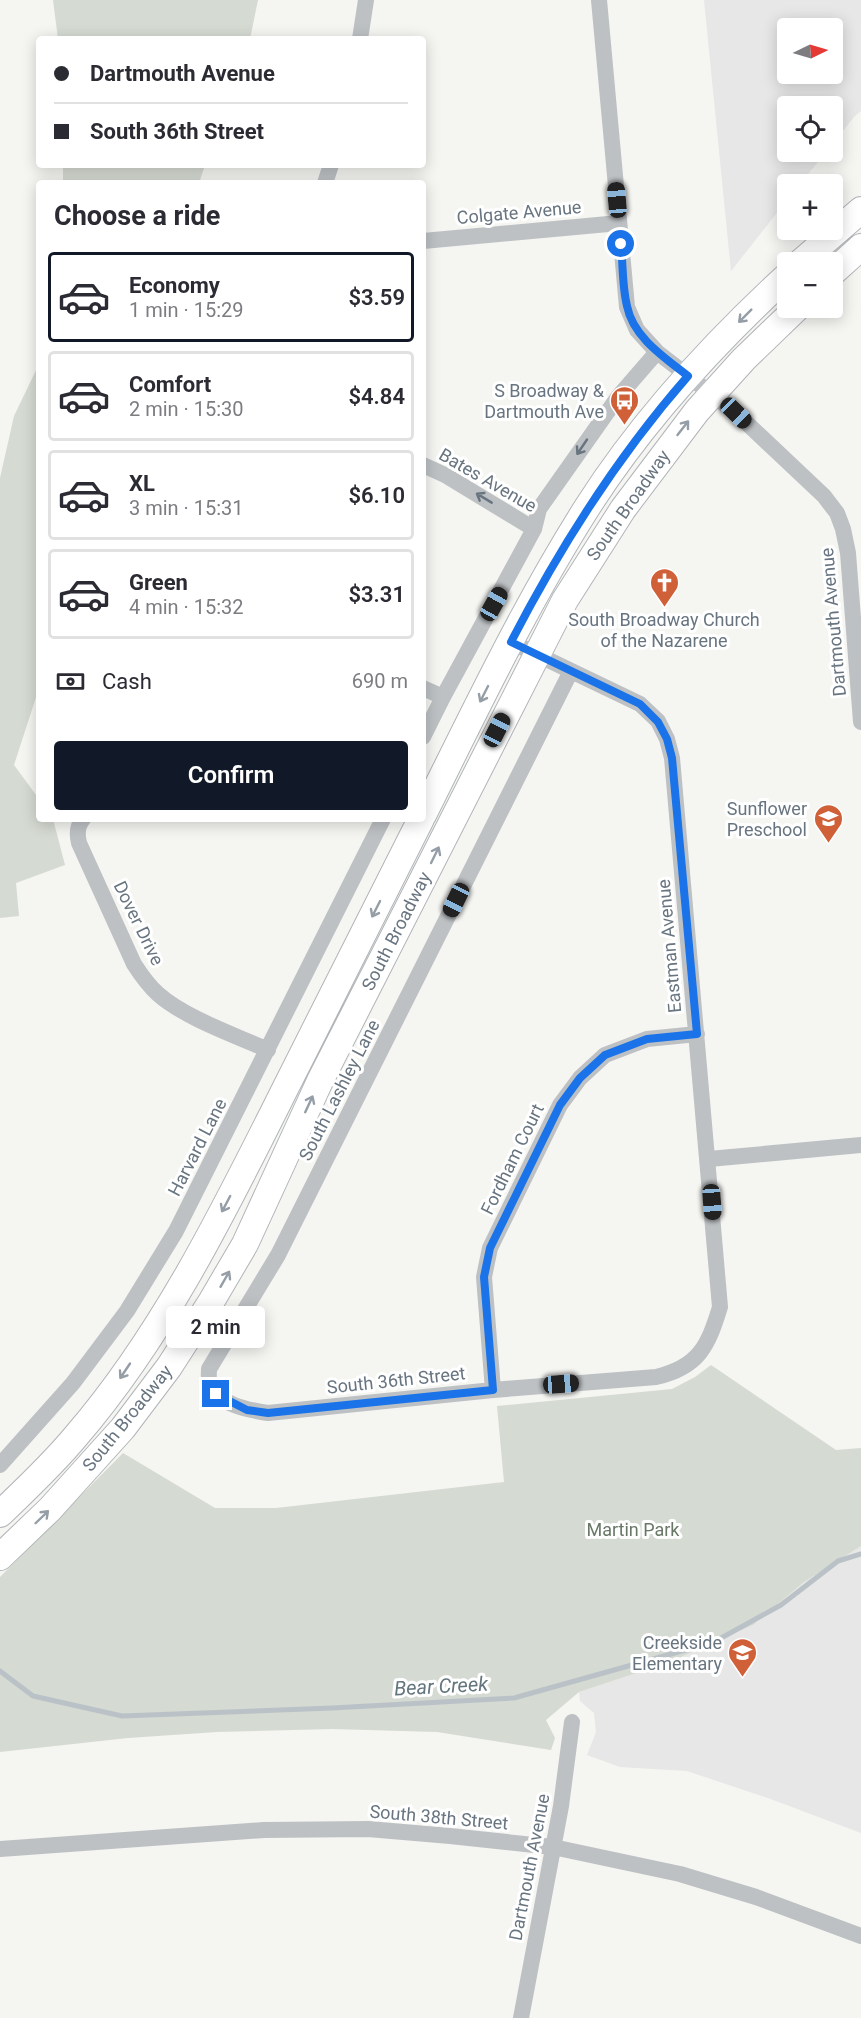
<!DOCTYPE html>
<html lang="en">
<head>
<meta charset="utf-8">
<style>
	:root { --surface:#fff; --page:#f7f7f7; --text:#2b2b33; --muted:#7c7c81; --line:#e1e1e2; --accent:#111827 }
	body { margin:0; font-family:Roboto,sans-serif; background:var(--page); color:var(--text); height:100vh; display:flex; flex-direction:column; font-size:22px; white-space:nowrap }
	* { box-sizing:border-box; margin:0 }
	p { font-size:20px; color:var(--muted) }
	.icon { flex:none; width:33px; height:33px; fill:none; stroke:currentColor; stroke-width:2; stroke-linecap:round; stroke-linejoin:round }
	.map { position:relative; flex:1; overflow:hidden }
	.drawer { position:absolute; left:36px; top:180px; width:390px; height:642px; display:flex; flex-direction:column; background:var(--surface); border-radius:6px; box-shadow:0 3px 15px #0003 }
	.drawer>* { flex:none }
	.banner { position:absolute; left:36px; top:36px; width:390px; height:132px; border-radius:6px; box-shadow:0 3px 15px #0003; display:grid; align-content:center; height:132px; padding:0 18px; background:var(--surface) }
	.needle { width:39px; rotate:85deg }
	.tools { position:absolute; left:777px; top:18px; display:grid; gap:12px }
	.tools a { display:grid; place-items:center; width:66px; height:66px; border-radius:6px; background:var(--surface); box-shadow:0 3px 15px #0003; font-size:30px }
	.end { position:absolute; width:27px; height:27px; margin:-14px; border:8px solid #1a73e8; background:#fff; box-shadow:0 0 0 3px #fff }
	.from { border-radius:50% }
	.bubble { position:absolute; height:42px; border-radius:6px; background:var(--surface); box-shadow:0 3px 15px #0003; font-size:20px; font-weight:600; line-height:42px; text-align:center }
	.car { position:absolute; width:18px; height:36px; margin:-18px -9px; border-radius:8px; box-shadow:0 0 4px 2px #0007; background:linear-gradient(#222 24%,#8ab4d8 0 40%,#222 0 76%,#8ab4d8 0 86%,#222 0) }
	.banner b { display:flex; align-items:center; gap:21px; height:57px; font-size:22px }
	.banner b+b { border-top:2px solid var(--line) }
	.banner i { width:15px; height:15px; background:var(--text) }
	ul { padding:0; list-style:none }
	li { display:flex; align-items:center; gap:18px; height:90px; margin:0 12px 9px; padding:0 6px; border:3px solid var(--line); border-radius:6px }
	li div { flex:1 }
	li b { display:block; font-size:22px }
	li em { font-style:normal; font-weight:600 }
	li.current { border-color:var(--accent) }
	li>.icon { width:54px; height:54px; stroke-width:1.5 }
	h2 { padding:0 18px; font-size:27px; line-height:72px }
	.pay { display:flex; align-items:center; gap:15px; height:66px; padding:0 18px; font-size:22px }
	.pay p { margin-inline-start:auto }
	.primary-button { display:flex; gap:12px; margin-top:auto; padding:12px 18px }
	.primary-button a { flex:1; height:69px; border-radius:6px; background:var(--accent); color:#fff; font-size:24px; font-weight:600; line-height:69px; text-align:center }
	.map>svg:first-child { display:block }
	.built { fill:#e6e7e6; fill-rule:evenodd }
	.green { fill:#d5dad2 }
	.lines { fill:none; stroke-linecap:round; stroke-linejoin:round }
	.stream { stroke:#bac2c8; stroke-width:5 }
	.primary-casing { stroke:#b1b5b8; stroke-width:28 }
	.street { stroke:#bdc1c4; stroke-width:16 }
	.primary { stroke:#fff; stroke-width:26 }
	.oneway { stroke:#959ea6 }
	.oneway2 { stroke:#687580 }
	.route { stroke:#1a73e8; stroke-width:8 }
	.labels { text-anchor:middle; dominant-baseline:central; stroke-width:6; stroke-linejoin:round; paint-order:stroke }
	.street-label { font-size:18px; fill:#687580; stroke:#fff }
	.poi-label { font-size:18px; fill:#687580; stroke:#fff; text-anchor:end }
	.park-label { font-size:18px; fill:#697866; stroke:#fff }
	.water-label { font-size:20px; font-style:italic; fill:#63757d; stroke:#fff }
</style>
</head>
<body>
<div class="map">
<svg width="861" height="2018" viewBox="0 0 861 2018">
	<rect width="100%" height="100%" fill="#f5f5f2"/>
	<path class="built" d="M704,0H861V111L855,116L833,143L832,106H788V152H826L800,184H788L787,200L731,271ZM788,28H832V74H788Z
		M861,1546V1833L768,1798L687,1771L620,1767L587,1755L596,1732L594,1713L580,1701L579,1692L670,1662L753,1625L810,1577Z"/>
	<path class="green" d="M53,0H258L250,39H58Z
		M63,165H205L199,183H63Z
		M39,364V688L14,765L39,799V819H53L65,865L16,883L19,916L0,918V478L14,416Z
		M711,1365L836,1450L861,1448V1546L804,1582L753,1625L670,1662L579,1692L546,1720L555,1738L551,1750L437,1732L332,1729L217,1732L128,1738L0,1752V1577L123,1453L215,1508H276L504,1482L497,1406L672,1389L695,1377Z"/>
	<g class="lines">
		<path class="stream" d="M0,1671L33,1696L122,1716L332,1708L514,1698L714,1642L781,1605L838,1561L861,1554"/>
		<defs>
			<path id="primary" d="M801,262L861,210
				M832,273L861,247
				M423,815C475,711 525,605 588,506C643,420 713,344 788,275
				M0,1514C26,1489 53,1464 76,1436C164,1334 226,1207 286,1087C331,998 376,908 421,819
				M0,1557L50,1509L123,1428L169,1367L211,1302L245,1244L320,1081L565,600L623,509L697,411L744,359L797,308"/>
		</defs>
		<use href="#primary" class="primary-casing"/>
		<path class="street" d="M599,0L627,307L637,330L657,352L736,413L824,496L837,513L843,529L848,553L861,722
			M360,39L366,0
			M325,183L331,165
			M423,241L619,223
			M423,465L445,475L534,529
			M511,642L640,704L658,721L667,739L672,758L720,1307C708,1346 699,1367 656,1377L493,1390L268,1413C249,1410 217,1405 210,1383C208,1379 209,1373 209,1369L278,1255L571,671
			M423,688L443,697
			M423,737L443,697L534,529L539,509L618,397L657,352
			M83,819C77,826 77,835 79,843L134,964C141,975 148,985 158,994C185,1018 235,1035 268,1050
			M709,1159L861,1145
			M493,1390L484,1277L490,1248L560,1105L580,1078L605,1055L647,1039L697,1034
			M0,1465L73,1383L127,1311L176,1231L383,819
			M0,1849L264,1830L368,1829L450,1836L553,1847L680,1874L756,1897L861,1936
			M521,2018L561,1806L572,1722"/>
		<use href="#primary" class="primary"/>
	</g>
	<defs><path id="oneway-shaft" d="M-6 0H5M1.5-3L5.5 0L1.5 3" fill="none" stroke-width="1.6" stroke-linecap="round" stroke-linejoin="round" transform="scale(1.5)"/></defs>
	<g class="oneway">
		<use href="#oneway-shaft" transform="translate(745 316) rotate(135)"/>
		<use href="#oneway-shaft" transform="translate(683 428) rotate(-52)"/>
		<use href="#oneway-shaft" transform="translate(484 694) rotate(117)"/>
		<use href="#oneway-shaft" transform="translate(435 855) rotate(-64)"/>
		<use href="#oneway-shaft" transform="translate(376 909) rotate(117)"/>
		<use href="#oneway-shaft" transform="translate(309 1104) rotate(-65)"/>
		<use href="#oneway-shaft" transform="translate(226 1204) rotate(118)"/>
		<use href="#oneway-shaft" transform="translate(225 1279) rotate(-60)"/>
		<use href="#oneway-shaft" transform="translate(125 1371) rotate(124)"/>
		<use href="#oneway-shaft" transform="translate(42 1517) rotate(-44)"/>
	</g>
	<g class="oneway2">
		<use href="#oneway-shaft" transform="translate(582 447) rotate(124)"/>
		<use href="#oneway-shaft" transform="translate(484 498) rotate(-149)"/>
	</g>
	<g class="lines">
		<path class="route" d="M216,1394L247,1410L268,1413L493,1390L484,1277L490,1248L560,1105L580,1078L605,1055L647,1039L697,1034L672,758L667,739L658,722L640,704L511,642C560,547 617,457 688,376C664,357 633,337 627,306C622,286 623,264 621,244"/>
	</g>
	<defs>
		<symbol id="bus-pin" viewBox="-11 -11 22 30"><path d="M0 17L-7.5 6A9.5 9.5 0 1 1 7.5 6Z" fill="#cf6038" stroke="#fff"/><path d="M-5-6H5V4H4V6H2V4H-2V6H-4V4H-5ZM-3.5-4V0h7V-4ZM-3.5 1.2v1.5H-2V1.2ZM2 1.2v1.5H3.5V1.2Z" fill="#fff"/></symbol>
		<symbol id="church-pin" viewBox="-11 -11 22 30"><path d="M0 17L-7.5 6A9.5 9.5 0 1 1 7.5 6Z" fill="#cf6038" stroke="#fff"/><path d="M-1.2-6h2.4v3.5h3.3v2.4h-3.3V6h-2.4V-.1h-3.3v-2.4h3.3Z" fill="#fff"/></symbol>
		<symbol id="school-pin" viewBox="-11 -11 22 30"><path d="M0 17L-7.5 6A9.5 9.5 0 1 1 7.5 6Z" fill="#cf6038" stroke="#fff"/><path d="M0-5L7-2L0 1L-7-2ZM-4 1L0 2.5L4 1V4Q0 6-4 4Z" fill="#fff"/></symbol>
	</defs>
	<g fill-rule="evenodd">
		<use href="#bus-pin" x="608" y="384" width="33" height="45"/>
		<use href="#church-pin" x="648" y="566" width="33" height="45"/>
		<use href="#school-pin" x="812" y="802" width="33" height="45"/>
		<use href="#school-pin" x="726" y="1636" width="33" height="45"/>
	</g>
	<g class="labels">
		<g class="street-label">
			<text transform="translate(519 212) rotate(-5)">Colgate Avenue</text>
			<text transform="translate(488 480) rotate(30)">Bates Avenue</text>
			<text transform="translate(628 505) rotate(-55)">South Broadway</text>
			<text transform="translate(833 622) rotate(-95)">Dartmouth Avenue</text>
			<text transform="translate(139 923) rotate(64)">Dover Drive</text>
			<text transform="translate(396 931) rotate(-63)">South Broadway</text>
			<text transform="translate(669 946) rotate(-95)">Eastman Avenue</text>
			<text transform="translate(339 1090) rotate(-63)">South Lashley Lane</text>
			<text transform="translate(197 1147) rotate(-63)">Harvard Lane</text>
			<text transform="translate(512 1159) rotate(-64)">Fordham Court</text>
			<text transform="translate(396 1380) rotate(-6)">South 36th Street</text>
			<text transform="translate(127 1418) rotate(-51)">South Broadway</text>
			<text transform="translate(439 1817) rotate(5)">South 38th Street</text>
			<text transform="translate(529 1867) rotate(-79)">Dartmouth Avenue</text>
		</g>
		<g class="poi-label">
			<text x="604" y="390">S Broadway &amp;<tspan x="604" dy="21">Dartmouth Ave</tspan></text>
			<text x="664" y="619" text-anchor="middle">South Broadway Church<tspan x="664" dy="21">of the Nazarene</tspan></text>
			<text x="807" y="808">Sunflower<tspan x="807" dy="21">Preschool</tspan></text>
			<text x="722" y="1642">Creekside<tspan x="722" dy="21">Elementary</tspan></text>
		</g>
		<g class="park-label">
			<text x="633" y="1529">Martin Park</text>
		</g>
		<g class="water-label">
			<text transform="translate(441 1686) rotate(-3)">Bear Creek</text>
		</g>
	</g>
</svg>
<div class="tools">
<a><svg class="needle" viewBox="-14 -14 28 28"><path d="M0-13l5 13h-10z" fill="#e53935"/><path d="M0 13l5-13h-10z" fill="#7c7c81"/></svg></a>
<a><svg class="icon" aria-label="locate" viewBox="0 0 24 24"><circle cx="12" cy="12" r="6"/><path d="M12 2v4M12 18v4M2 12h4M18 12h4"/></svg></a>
<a>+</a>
<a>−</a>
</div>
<i class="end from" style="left:621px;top:244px"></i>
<i class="end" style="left:216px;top:1394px"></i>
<div class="bubble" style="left:166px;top:1306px;width:99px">2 min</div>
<i class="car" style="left:617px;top:200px;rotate:355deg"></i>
<i class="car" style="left:736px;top:413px;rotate:134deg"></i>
<i class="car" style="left:494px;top:604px;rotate:29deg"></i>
<i class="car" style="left:497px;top:730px;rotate:27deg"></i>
<i class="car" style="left:456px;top:900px;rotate:206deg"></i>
<i class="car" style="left:712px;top:1202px;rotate:176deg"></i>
<i class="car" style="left:561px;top:1384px;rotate:86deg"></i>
<div class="banner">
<b><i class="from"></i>Dartmouth Avenue</b>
<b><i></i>South 36th Street</b>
</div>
<section class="drawer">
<h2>Choose a ride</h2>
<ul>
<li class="current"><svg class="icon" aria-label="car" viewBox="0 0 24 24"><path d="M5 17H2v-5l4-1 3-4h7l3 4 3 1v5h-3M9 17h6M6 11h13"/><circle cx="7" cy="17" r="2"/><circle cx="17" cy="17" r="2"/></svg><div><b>Economy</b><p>1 min · 15:29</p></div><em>$3.59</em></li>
<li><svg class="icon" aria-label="car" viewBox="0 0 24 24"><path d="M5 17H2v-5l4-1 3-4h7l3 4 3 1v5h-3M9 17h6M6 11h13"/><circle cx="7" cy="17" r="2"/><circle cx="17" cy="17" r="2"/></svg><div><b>Comfort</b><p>2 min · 15:30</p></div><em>$4.84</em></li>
<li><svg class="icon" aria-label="car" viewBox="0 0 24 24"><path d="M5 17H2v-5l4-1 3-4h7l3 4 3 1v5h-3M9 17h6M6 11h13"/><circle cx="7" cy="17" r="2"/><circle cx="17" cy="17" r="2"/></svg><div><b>XL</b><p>3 min · 15:31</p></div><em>$6.10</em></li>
<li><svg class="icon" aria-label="car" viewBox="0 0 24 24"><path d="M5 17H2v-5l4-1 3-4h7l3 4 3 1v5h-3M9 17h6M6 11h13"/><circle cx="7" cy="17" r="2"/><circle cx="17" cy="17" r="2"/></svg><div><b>Green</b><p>4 min · 15:32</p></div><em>$3.31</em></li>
</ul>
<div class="pay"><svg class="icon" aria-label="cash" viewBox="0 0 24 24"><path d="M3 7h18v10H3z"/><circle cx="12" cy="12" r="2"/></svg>Cash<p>690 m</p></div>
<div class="primary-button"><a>Confirm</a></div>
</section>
</div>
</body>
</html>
